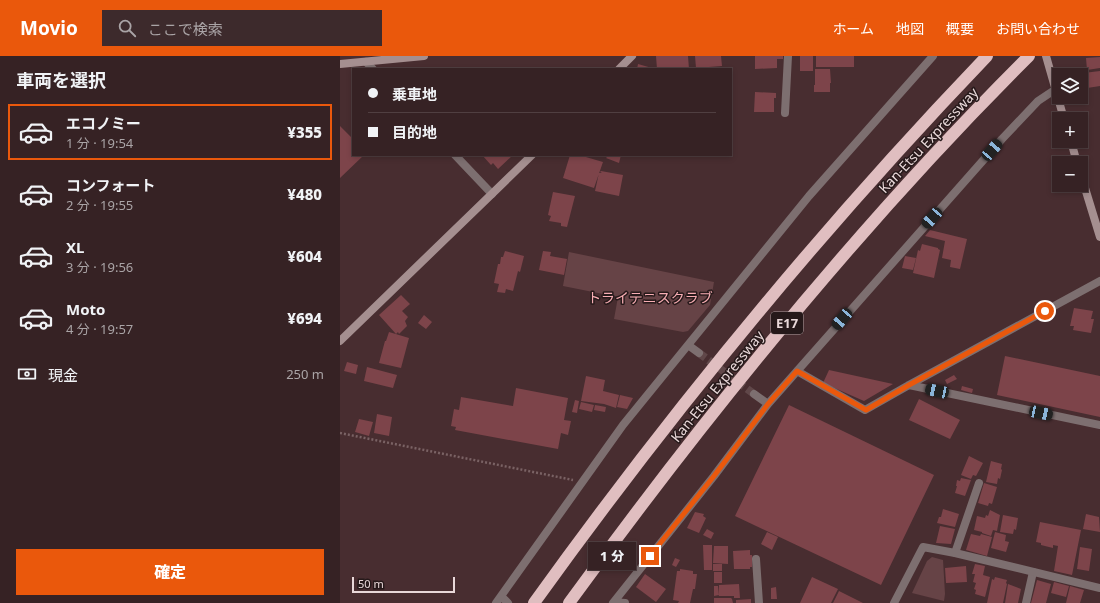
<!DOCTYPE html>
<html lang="ja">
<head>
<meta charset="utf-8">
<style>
	:root { --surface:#362224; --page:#3d2a2c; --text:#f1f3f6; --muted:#aaa4a6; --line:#503f41; --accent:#ea580c }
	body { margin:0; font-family:"Noto Sans","Noto Sans JP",sans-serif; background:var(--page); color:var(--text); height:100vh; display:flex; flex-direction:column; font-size:15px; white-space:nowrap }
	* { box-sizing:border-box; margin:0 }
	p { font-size:13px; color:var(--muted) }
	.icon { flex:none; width:22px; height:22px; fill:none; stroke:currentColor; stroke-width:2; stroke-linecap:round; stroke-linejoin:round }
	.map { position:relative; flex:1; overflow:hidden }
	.drawer { display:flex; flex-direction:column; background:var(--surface); width:340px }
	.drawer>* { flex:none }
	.guide { position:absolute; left:12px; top:12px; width:380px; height:88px; border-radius:0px; box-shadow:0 2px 6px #0003,0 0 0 1px var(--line); display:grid; align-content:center; height:88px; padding:0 16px; background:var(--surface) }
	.tools { position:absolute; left:712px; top:12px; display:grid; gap:8px }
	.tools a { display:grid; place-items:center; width:36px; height:36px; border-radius:0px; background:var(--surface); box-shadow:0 2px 6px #0003,0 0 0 1px var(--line); font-size:20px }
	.scale { position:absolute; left:12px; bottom:10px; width:103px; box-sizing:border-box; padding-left:4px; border:2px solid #e9d8d9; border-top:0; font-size:11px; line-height:14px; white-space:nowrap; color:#e9d8d9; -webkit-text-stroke:3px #26191a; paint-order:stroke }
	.end { position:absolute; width:18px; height:18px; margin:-9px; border:5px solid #ea580c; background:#fff; box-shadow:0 0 0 2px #fff }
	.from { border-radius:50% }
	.bubble { position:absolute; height:28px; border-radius:0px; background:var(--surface); box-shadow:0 2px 6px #0003,0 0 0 1px var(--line); font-size:13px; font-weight:800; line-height:28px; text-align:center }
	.car { position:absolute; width:12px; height:24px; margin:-12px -6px; border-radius:5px; box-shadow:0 0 3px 1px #0007; background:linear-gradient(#222 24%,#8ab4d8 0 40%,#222 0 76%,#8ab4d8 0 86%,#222 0) }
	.guide b { display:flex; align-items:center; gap:14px; height:38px; font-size:15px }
	.guide b+b { border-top:1px solid var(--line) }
	.guide i { width:10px; height:10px; background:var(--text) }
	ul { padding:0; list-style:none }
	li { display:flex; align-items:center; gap:12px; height:56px; margin:0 8px 6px; padding:0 8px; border:2px solid transparent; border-radius:0px }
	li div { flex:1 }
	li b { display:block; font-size:15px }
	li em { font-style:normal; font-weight:800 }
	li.on { border-color:var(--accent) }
	li>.icon { width:36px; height:36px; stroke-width:1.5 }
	h2 { padding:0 16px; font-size:18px; line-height:48px }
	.pay { display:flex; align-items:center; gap:10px; height:44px; padding:0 16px; font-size:15px }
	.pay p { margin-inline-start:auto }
	.cta { display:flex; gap:8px; margin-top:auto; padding:8px 16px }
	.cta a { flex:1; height:46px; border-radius:0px; background:var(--accent); color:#fff; font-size:16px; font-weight:800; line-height:46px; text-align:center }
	header { display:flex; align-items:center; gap:24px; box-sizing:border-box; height:56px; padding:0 20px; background:var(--accent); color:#fff }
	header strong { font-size:19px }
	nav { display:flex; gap:22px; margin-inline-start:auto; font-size:14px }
	.search { width:280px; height:36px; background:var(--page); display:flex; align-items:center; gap:10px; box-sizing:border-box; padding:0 14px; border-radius:0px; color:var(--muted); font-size:15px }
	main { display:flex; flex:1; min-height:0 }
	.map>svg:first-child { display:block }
	.green { fill:#664346 }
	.building { fill:#7d444a }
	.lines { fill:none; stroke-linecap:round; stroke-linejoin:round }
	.street-tunnel { stroke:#604749; stroke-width:8; stroke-dasharray:8 4; stroke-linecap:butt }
	.path { stroke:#7a6264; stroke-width:2.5; stroke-dasharray:2 2; stroke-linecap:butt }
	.lane { stroke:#7d6f70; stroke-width:8 }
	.street { stroke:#7d6f70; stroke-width:8 }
	.secondary { stroke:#a58f90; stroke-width:8 }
	.highway { stroke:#e0bec0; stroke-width:12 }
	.route { stroke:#ea580c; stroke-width:5 }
	.labels { text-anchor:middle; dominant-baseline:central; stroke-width:3; stroke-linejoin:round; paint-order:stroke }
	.shield { fill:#26191a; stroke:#ae9fa0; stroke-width:1 }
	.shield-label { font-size:13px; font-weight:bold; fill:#e9d8d9 }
	.street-label { font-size:14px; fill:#e9d8d9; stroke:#26191a }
	.park-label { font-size:14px; fill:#f8aeb4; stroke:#26191a }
</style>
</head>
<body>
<header>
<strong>Movio</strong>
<div class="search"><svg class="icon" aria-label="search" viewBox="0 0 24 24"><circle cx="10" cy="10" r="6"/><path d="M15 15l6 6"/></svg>ここで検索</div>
<nav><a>ホーム</a><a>地図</a><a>概要</a><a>お問い合わせ</a></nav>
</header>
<main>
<section class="drawer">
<h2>車両を選択</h2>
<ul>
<li class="on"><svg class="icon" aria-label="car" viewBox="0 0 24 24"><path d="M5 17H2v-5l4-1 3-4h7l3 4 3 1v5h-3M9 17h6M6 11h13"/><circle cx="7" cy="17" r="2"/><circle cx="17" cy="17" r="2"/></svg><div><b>エコノミー</b><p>1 分 · 19:54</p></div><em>¥355</em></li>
<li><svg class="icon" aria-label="car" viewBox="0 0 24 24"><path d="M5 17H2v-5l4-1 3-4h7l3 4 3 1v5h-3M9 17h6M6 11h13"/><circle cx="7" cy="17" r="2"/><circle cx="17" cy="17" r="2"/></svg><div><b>コンフォート</b><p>2 分 · 19:55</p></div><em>¥480</em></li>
<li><svg class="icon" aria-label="car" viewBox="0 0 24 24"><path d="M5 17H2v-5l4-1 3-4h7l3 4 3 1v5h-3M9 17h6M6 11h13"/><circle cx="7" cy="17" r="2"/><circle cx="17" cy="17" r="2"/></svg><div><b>XL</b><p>3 分 · 19:56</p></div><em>¥604</em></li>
<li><svg class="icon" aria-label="car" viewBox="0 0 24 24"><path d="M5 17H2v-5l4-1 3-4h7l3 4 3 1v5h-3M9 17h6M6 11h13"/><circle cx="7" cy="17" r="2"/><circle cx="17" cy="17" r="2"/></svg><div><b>Moto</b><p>4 分 · 19:57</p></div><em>¥694</em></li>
</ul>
<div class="pay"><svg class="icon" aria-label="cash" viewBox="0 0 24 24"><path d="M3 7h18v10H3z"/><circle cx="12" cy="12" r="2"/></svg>現金<p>250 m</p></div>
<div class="cta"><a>確定</a></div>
</section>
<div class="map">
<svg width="760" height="547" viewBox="0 0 760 547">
	<rect width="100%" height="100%" fill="#482d30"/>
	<path class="green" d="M229,196L374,226L370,249L348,275L343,276L274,263L278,241L223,230Z
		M592,501L603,504L605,538L604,545L572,537L587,505Z"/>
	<path class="building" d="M316,0H348L349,13H317Z
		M355,0H381L382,10L356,12Z
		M415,0H443V3H437V12L415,13Z
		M460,0H473V15H460Z
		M476,0H514V11H476Z
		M760,1V12L747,14L746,2Z
		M298,8L312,12V13H297Z
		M475,13H490L491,27H490V36H474V29H475Z
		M760,15V30L741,33V19L735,18Z
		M415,36L436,37V42H434V56H414Z
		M0,70L13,83V99H24L0,122Z
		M142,99H173L158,113L153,107L151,109Z
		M230,99H239L263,106L254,132L223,122Z
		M262,99H281L279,107L266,102L267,101Z
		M261,115L283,119L279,140L255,135L259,117H262L260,116Z
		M213,136L235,140L227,171L221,170V167L209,165L211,160L208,159Z
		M590,174L627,183L620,213L610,211L611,204L602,202L605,185L585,180Z
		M582,188L598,192V193L600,194L594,222L573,217L578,194L580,195Z
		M165,195L184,200L180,216L178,215L173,235L166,233L165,237L157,236L159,228L154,227L158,208H160L161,201H163Z
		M203,195L211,196L210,200L227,203L224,219L199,214Z
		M565,200L576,202L573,214L562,212Z
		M61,239L70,248L62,255L68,261L65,265L67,270L59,278L58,276L56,278L39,259Z
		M734,252L753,255L751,263H754L751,277L733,274L734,270H730Z
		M84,259L92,266L86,273L78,267Z
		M49,276L69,282L61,312L39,307L45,285H46Z
		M665,300L760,320V361L657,339Z
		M7,306L18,309L16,318L4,315Z
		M27,311L57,319L53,332L24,325Z
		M489,314L553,328L524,345L483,327Z
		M614,319L617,323L607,328L605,324Z
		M246,320L265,324L263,335L279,339L276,352L264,348L241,345Z
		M622,330L633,333L632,337L621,334Z
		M176,332L228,342L224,364L231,365L228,379L221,377L218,393L115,374L116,371L111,370L114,353L119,354L121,341L173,350Z
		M280,339L293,342L287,353L277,351Z
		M579,343L620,364L610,383L569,364Z
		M235,344L239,345L237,357L232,356Z
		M241,346L254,349L252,356L239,353Z
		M255,349L266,351L265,356L254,354Z
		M449,349L594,419L541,529L395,460Z
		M37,358L52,361L49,380L34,377Z
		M19,363L33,366L29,380L15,376Z
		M629,400L643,407L636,420L633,419L631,423L621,419Z
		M651,405L662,408L661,413L662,414L660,423L658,422L657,428L646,426Z
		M621,422L631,424L625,440L615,437L617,430H616L617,424L620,425Z
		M644,427L657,431L652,448L649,447L648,450L638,447Z
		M603,453L619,458L615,471L597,467L599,461H601Z
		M650,454L660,459L657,475L653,474L651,480L642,477V476L634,474L637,460L645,462L646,459L648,460Z
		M355,456L364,458L363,460L366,462L359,477L347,472Z
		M746,458L759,461L760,476L743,473Z
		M663,459L678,462L676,474L674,473L673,478L660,476Z
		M700,466L741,474L732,519L714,515L718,490L713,489V492L701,489V487L696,486Z
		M600,470L615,473L611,488L596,487Z
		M367,473L374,477L371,483L363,479Z
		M427,476L438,481L432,494L421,488Z
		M655,476L666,479L665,485L669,486L666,496L651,492Z
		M631,478L640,480L641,478L652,481L647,500L626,494Z
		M363,489H372V514H364Z
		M374,490H388V508L373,507Z
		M740,491L752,493L749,515L737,513Z
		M410,494V499H412V511H410V513H394L393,495Z
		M335,502L340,504L336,511L332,509Z
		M373,508H382V515H373Z
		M635,508L645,510L643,519L650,521L645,541L635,538L636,534L634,533L636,527L633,526L635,518H632Z
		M626,510L627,526L606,527L605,512Z
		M340,513L353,515V518H357L355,533H353L350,547H338L339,545L333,544L337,515H340Z
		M374,516H382V527H374Z
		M305,518L326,533L316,546L296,531Z
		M472,521L498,533L491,547H460Z
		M655,521L667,524L666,527L667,528L663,547H647L652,523L654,524Z
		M697,524L711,528L706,547H691Z
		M714,526L729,530L726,541L711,537Z
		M399,528L400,542H394V540H379V529Z
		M668,528L681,533L678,547H665Z
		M374,530H378L379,539L374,540Z
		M730,530L744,534L740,547H726Z
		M436,531L437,543H431V532Z
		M499,535L523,547H493Z
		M374,542H391L392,543L393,547H374Z
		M411,543V547H396V544Z"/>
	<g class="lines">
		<path class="street-tunnel" d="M359,297L414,338"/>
		<path class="path" d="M0,377L233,424"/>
		<path class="lane" d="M445,57L448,0
			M615,497L639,427
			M416,503L419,547
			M686,547L693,516"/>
		<path class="street" d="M26,6L33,13
			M115,99L152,138
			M348,289L359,297
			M457,315L525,354L569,329L760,225
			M569,329L760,369
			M414,338L428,348
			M161,540L168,547
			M274,546L285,547
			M156,547L283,369L469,140L593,0
			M273,547L374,420L428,348L662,83L698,45L716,33
			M554,547L583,491L615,497L760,532"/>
		<path class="secondary" d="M706,0L724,63
			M0,8L84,0
			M279,13L292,0
			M731,85L737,107
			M741,119L760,181
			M0,285L192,99"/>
		<path class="highway" d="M194,547C332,355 483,171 647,0
			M229,547C369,355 520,168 689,0"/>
	</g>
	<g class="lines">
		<path class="route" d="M310,500L374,420L428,348L457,315L526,354L569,329L705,255"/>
	</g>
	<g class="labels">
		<rect class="shield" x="431" y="256" width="32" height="22" rx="3"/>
		<g class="shield-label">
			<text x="447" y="267">E17</text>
		</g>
		<g class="street-label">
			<text transform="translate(588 84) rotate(-47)">Kan-Etsu Expressway</text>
			<text transform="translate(377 330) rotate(-51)">Kan-Etsu Expressway</text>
		</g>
		<g class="park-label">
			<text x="310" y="241">トライテニスクラブ</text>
		</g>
	</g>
</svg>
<div class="tools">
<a><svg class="icon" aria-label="layers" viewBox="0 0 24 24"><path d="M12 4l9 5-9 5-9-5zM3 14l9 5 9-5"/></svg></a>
<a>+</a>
<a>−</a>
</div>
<div class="scale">50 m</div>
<i class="end from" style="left:705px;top:255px"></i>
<i class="end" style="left:310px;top:500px"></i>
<div class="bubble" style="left:248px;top:486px;width:48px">1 分</div>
<i class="car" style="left:652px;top:94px;rotate:41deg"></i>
<i class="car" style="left:592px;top:162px;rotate:222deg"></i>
<i class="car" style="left:502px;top:263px;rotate:221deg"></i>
<i class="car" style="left:597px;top:335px;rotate:282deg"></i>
<i class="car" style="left:701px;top:357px;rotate:102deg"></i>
<div class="guide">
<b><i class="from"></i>乗車地</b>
<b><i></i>目的地</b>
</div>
</div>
</main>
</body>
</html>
